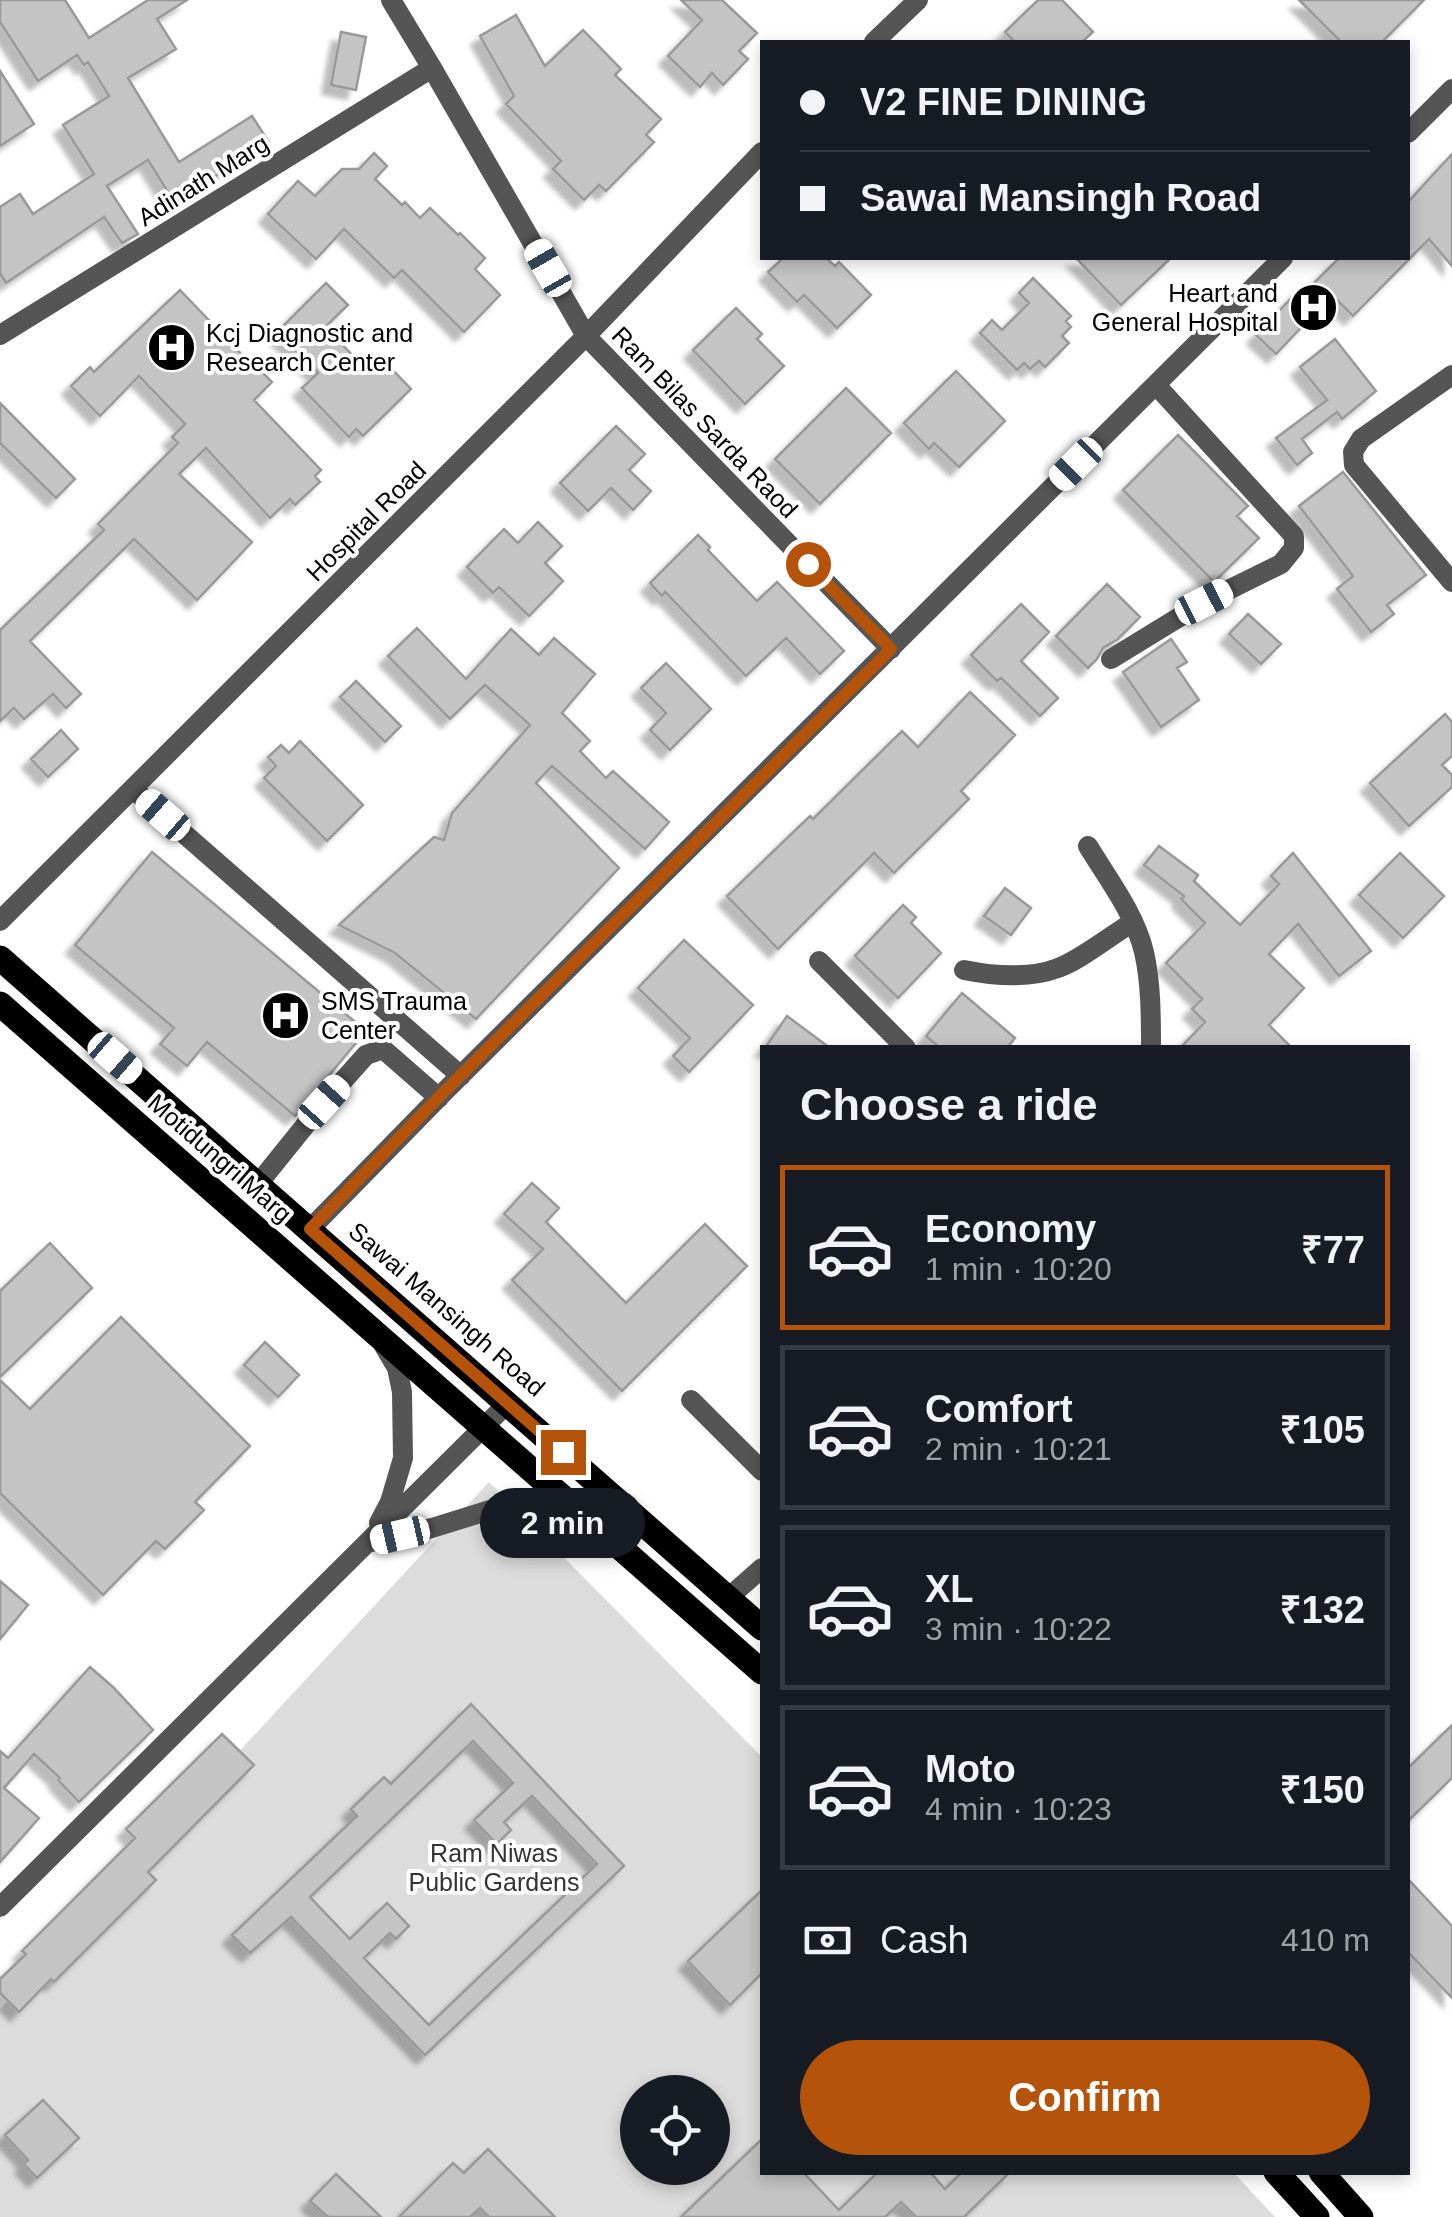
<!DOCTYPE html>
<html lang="en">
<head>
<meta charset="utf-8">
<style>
	:root { --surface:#171b24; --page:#242831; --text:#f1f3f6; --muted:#9ea1a6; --line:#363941; --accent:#b45309 }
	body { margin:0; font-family:Helvetica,sans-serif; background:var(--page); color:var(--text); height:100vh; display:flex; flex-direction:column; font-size:38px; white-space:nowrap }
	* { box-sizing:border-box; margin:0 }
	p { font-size:32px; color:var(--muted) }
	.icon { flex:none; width:55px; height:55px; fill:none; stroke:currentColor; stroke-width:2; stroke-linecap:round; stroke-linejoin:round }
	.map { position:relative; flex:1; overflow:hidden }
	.side { position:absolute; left:760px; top:1045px; width:650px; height:1130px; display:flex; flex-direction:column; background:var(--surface); border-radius:0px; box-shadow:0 5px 15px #0003 }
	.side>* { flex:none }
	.top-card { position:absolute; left:760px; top:40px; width:650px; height:220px; border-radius:0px; box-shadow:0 5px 15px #0003; display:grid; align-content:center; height:220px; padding:0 40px; background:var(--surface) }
	.fabs { position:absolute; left:620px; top:2075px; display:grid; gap:20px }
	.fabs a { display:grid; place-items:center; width:110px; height:110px; border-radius:50%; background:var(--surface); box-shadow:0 5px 15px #0003; font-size:50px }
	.end { position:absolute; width:45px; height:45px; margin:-22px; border:12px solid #b45309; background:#fff; box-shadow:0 0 0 5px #fff }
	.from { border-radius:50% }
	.bubble { position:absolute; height:70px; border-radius:35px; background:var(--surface); box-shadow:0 5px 15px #0003; font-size:32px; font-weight:600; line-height:70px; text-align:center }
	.car { position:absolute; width:30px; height:60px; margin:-30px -15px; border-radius:12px; box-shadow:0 0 8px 2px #0007; background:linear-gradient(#fff 24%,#345 0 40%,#fff 0 76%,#345 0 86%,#fff 0) }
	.top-card b { display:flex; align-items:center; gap:35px; height:95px; font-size:38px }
	.top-card b+b { border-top:2px solid var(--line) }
	.top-card i { width:25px; height:25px; background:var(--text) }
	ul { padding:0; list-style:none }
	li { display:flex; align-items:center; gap:30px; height:165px; margin:0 20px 15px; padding:0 20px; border:5px solid var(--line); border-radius:0px }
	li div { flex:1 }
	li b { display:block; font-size:38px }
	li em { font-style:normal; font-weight:600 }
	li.selected { border-color:var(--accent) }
	li>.icon { width:90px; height:90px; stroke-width:1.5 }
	h2 { padding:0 40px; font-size:45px; line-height:120px }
	.pay { display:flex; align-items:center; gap:25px; height:110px; padding:0 40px; font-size:38px }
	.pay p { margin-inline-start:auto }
	.primary-button { display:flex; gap:20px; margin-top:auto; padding:20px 40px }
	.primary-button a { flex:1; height:115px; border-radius:60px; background:var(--accent); color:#fff; font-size:40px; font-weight:600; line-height:115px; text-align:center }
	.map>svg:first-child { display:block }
	.green { fill:#dcdcdc; fill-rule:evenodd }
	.building { fill:#c4c4c4; stroke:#999; stroke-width:2.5; fill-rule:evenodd; filter:url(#shadow) }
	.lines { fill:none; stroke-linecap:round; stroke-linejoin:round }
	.minor { stroke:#555; stroke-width:20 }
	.tertiary { stroke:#555; stroke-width:20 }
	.primary { stroke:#000; stroke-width:25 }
	.route { stroke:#b45309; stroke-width:12 }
	.labels { text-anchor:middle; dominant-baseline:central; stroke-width:8; stroke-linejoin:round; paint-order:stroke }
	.street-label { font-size:25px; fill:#000; stroke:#fff }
	.poi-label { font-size:25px; fill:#000; stroke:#fff; text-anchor:start }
	.park-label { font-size:25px; fill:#333; stroke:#fff }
</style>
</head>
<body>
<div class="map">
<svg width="1452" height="2217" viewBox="0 0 1452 2217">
	<defs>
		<filter id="shadow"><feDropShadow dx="-9" dy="9" stdDeviation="2.5" flood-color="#0004"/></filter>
	</defs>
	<rect width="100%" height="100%" fill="#fff"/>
	<path class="green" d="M489,1482L762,1757V2172L1234,2173L1275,2217H0V2009ZM638,2092H712V2168H638Z"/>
	<path class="building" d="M0,0H65L89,38L148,0H187L157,19L176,49L128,78L179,162L252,116L269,142L174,202L148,160L107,186L138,234L122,243L104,217L6,283L0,273V207L20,194L33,214L94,174L63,125L109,96L88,62L84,65L77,55L38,81L0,22Z
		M681,0H722L757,33L739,51L748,59L723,85L712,73L700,87L668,56L702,20Z
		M1038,0H1062L1093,32L1082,42H1015L1005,32Z
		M1299,0H1424L1382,42H1341Z
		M516,15L545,66L583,30L621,69L615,75L661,119L646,135L654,142L606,191L599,185L584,200L553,169L561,161L506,104L514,96L480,36Z
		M341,32L366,37L356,90L331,85Z
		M0,71L34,124L0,146Z
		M374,153L387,166L375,179L402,205L405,202L420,218L430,208L458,235L460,233L485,258L475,269L500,295L464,332L402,270L394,278L344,229L316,259L268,214L298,181L315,196L342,169H359Z
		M1452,154V266L1429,239L1353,316L1332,295L1276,354L1256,335L1302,287L1306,291L1339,258H1408V202Z
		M783,258H826L835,266L839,262L871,295L837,328L804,295L797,302L768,272Z
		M1076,258H1171L1121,305Z
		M1033,278L1071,316L1066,321L1071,327L1062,336L1069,343L1045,367L1039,361L1030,369L1024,363L1017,370L980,333L992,320L1002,330L1029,303L1019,293Z
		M326,283L348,305L325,327L371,374L384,361L411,389L363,436L356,429L349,437L302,388L318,373L277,332Z
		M180,290L248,361L250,360L272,382L254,400L321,470L315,476L320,482L295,505L290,499L270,518L206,448L179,474L252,542L197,600L134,539L30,641L81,694L66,708L53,694L24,719L14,708L0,721V630L104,530L98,524L178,443L172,437L185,424L139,376L100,416L71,386L90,367L94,372Z
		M736,308L762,334L757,339L784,366L745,404L693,350Z
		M1335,339L1376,391L1342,419L1337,412L1302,439L1312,453L1297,465L1276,438L1327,400L1300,367Z
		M956,371L1005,421L959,467L934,443L929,449L904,423Z
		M846,388L891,433L820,504L775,459Z
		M0,403L75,479L56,498L0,443Z
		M616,426L645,454L629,470L651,491L633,510L611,488L588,511L560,483Z
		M1178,435L1248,506L1237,516L1259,538L1214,582L1123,490Z
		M1343,472L1426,575L1387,605L1394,614L1371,632L1337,589L1353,576L1299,506Z
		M538,522L562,546L545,563L563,581L529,616L499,587L493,593L467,567L504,529L518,543Z
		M698,535L710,547L708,550L757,601L777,582L844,651L820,674L786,638L746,676L665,592L662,596L650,583Z
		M1107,584L1140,617L1118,639L1103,648L1097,659L1088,668L1056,636Z
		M1021,604L1049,632L1021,661L1058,698L1040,716L1001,678L997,681L971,655Z
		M1248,614L1281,644L1261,664L1229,634Z
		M417,628L466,679L511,629L539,655L554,638L595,674L562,713L590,741L580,751L606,778L613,771L669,822L645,849L552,766L536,783L619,868L476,1019L395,953L339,925L434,837L444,840L452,813L530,725L485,685L450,719L388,656Z
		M1171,639L1187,662L1177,668L1199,700L1161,727L1123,672Z
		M666,663L711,709L670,750L650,730L666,713L641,688Z
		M356,681L401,726L385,742L340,697Z
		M970,692L1015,735L961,791L969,799L894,873L874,853L778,949L727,896L810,816L813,819L902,731L918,747Z
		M1445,714L1452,722V756L1442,765L1452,775V787L1409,826L1370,783Z
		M61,730L78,749L48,777L31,759Z
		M300,741L363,805L327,841L264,778L276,766L268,757L281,745L289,753Z
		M1159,846L1198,875L1194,881L1240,925L1279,884L1271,876L1293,853L1371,951L1339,976L1298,924L1269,954L1304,988L1269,1025L1292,1048H1180L1205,1022L1192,1009L1202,999L1166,963L1205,923L1181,899L1184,896L1144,865Z
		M152,852L366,1031L295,1116L207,1042L187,1066L160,1044L174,1028L75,945Z
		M1400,853L1444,896L1403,938L1359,895Z
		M1005,888L1031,908L1011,935L984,916Z
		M903,905L916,917L911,923L941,953L898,998L855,956Z
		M684,940L753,1005L689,1072L673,1056L690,1038L638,988Z
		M962,993L1015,1038L1007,1048H940L926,1036Z
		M787,1016L830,1048H765Z
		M532,1183L559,1208L546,1222L626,1303L705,1224L747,1266L622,1391L512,1280L543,1249L504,1214Z
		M50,1243L92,1288L0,1377V1291Z
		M121,1317L250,1446L195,1502L204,1510L165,1549L156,1541L103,1595L0,1493V1380L30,1409Z
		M265,1342L299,1375L278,1397L244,1365Z
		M0,1581L28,1605L0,1639Z
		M90,1667L113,1687L153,1730L79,1802L58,1780L60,1778L34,1754L4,1788L39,1818L0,1862V1751L8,1758Z
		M471,1704L624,1866L425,2055L291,1917L250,1953L232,1935L357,1816L351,1809L384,1777L391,1784ZM473,1741L513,1783L474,1820L497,1844L511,1830L504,1822L532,1796L597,1864L429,2025L364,1958L390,1933L396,1939L409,1926L387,1903L350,1939L310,1897Z
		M1452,1725V1778L1408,1821V1768Z
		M222,1734L254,1765L148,1872L156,1880L54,1982L51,1979L19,2012L0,1993V1979L26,1954L22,1951L135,1838L126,1829Z
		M1408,1879L1452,1926V1998L1408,1952Z
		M762,1890V1973L730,2005L688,1961Z
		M43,2100L79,2138L37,2178L24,2164L28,2160L5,2135Z
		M762,2139V2172H803L839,2210L878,2172H930L945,2189L962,2172H1010L964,2217H916L901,2202L885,2217H681Z
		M488,2149L555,2217H489L480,2208L470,2217H399L453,2163L464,2173Z
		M336,2174L381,2217H328L310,2201Z"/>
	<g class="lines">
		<path class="minor" d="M391,0L432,68L586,336L891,649
			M1408,133L1452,89
			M0,335L432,68
			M1452,375L1361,439L1353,452L1354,465L1452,582
			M1111,659L1204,602L1281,564L1294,548V536L1156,385
			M133,789L461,1076
			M1088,846C1108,879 1135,914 1144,952C1151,983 1151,1016 1151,1048
			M819,961L906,1048
			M964,970C994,976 1029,979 1058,968C1079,961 1113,934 1133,922
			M258,1184L324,1102L366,1055L383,1049L439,1098
			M310,1229L444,1092L1283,258
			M691,1400L762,1471
			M379,1523L390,1502L403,1458L402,1392L397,1368L384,1346
			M371,1542L432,1528L493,1509L553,1508L584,1522
			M728,1598L762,1568
			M0,1907L508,1403"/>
		<path class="tertiary" d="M874,42L918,0
			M0,921L586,336L762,152"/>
		<path class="primary" d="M0,958L762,1628
			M0,1004L762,1672
			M1276,2172L1317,2217
			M1321,2172L1361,2217"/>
	</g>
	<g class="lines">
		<path class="route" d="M563,1452L310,1229L444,1092L891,649L808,564"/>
	</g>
	<defs>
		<symbol id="hospital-disc" viewBox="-11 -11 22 22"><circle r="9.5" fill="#000" stroke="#fff"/><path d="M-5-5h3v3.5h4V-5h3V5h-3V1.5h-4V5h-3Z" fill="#fff"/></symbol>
	</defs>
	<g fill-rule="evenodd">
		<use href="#hospital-disc" x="1286" y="280" width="55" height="55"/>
		<use href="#hospital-disc" x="144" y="320" width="55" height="55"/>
		<use href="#hospital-disc" x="258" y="988" width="55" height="55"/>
	</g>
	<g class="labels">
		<g class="street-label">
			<text transform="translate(203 180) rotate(-32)">Adinath Marg</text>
			<text transform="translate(705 422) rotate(46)">Ram Bilas Sarda Raod</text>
			<text transform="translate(366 521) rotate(-45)">Hospital Road</text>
			<text transform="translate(220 1158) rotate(41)">Motidungri Marg</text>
			<text transform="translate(447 1309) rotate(41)">Sawai Mansingh Road</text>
		</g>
		<g class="poi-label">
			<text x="1278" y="293" text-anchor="end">Heart and<tspan x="1278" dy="29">General Hospital</tspan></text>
			<text x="206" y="333">Kcj Diagnostic and<tspan x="206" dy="29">Research Center</tspan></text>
			<text x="321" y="1001">SMS Trauma<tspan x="321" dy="29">Center</tspan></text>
		</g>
		<g class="park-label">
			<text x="494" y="1853">Ram Niwas<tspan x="494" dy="29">Public Gardens</tspan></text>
		</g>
	</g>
</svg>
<div class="fabs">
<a><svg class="icon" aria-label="locate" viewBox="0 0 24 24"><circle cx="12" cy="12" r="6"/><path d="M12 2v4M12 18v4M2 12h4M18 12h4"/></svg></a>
</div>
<i class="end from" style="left:808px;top:564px"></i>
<i class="end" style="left:563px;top:1452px"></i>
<div class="bubble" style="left:480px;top:1488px;width:165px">2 min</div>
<i class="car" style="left:548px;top:268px;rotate:330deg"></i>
<i class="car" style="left:1076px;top:464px;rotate:225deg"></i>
<i class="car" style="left:1204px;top:602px;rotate:63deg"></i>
<i class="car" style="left:163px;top:815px;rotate:311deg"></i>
<i class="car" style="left:115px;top:1058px;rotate:131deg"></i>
<i class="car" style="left:324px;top:1102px;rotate:42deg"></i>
<i class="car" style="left:400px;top:1535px;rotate:257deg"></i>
<div class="top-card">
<b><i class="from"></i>V2 FINE DINING</b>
<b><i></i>Sawai Mansingh Road</b>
</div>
<section class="side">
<h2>Choose a ride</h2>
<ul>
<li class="selected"><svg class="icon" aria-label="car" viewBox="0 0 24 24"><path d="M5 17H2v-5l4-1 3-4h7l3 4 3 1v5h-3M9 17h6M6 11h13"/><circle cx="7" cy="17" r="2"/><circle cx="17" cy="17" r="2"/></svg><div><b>Economy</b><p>1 min · 10:20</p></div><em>₹77</em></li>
<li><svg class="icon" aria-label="car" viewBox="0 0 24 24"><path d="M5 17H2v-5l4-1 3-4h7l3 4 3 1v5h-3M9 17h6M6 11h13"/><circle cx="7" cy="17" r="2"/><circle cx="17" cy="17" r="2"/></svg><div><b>Comfort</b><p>2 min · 10:21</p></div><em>₹105</em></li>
<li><svg class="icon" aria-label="car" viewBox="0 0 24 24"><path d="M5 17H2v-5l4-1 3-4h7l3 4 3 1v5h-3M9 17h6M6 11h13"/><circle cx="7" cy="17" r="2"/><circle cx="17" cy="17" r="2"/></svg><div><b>XL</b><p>3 min · 10:22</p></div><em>₹132</em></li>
<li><svg class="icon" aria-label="car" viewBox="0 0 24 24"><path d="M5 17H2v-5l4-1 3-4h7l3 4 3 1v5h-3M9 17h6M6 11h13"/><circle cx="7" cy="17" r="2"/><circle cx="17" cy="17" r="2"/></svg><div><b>Moto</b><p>4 min · 10:23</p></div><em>₹150</em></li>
</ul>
<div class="pay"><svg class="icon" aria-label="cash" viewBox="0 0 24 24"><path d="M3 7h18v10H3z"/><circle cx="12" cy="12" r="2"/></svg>Cash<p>410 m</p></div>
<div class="primary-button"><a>Confirm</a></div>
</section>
</div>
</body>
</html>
